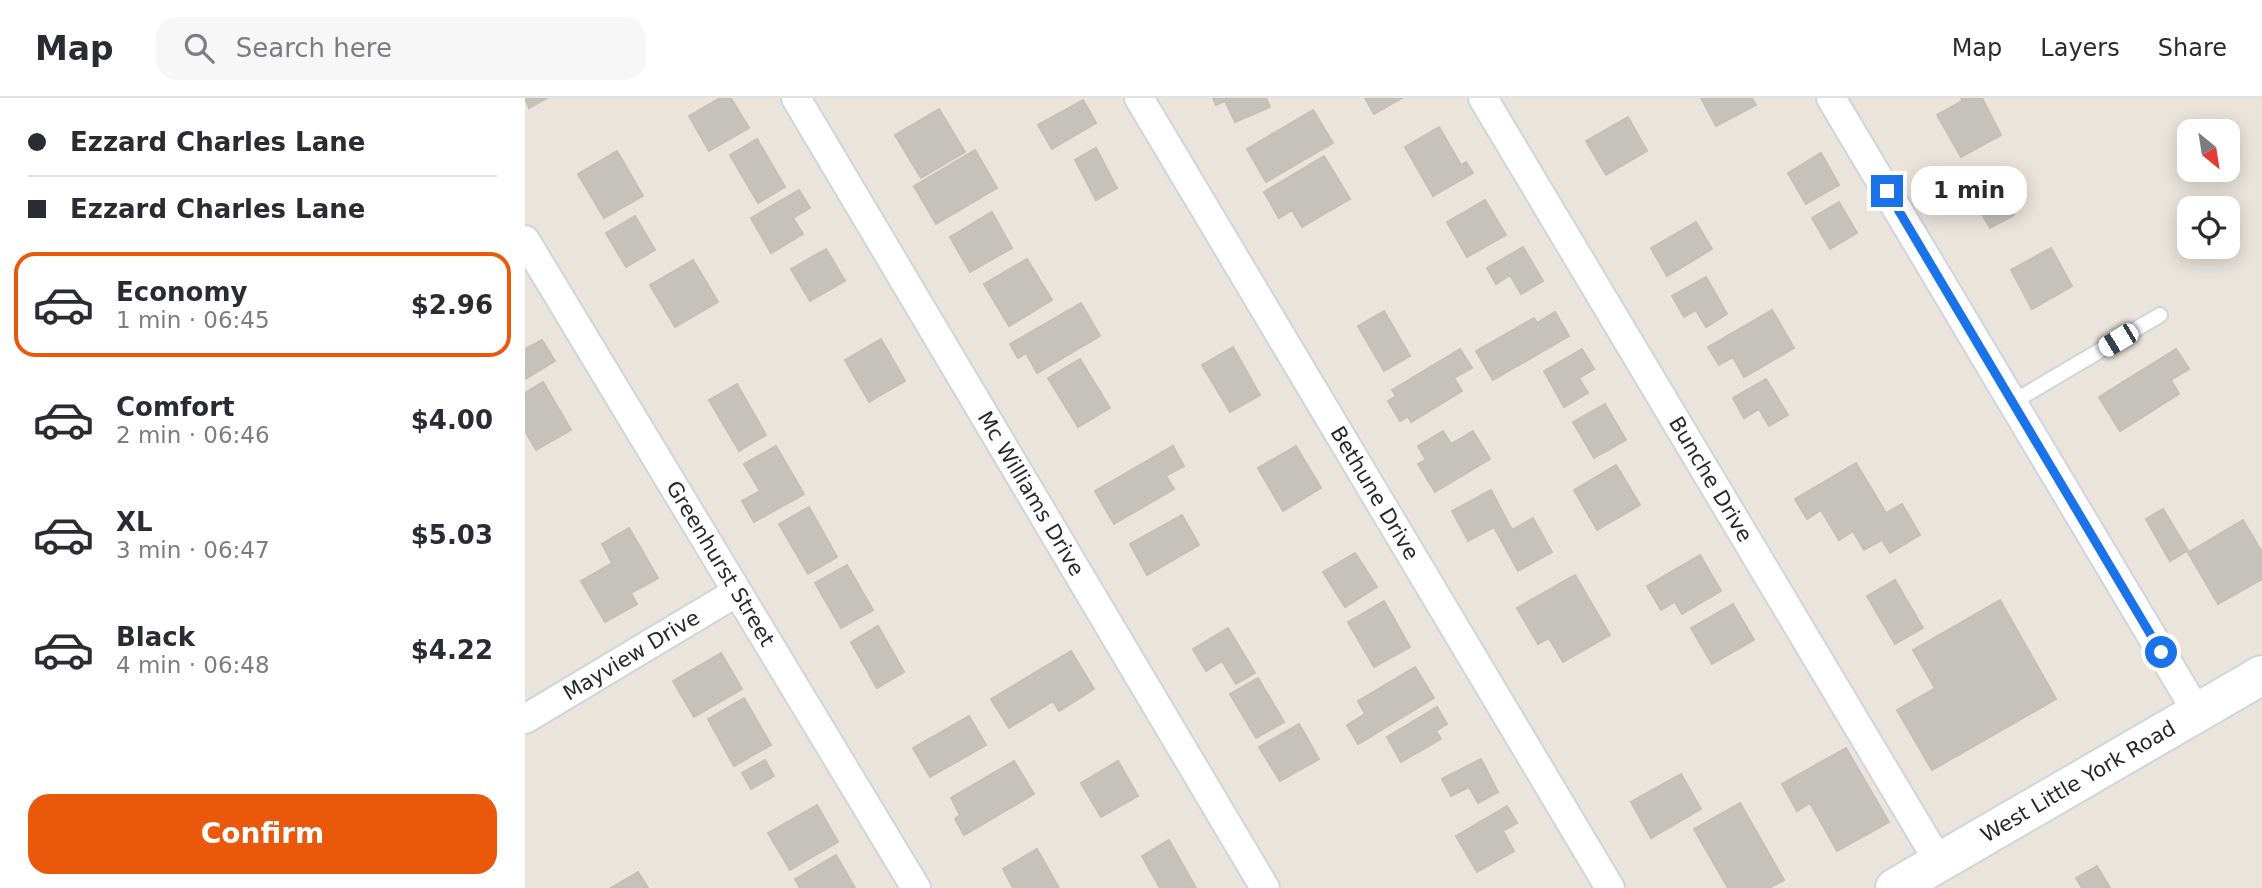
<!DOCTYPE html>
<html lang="en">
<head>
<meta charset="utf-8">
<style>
	:root { --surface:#fff; --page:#f7f7f7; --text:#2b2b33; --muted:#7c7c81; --line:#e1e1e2; --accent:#ea580c }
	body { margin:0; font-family:"DejaVu Sans",sans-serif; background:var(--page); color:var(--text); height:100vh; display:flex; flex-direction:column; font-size:26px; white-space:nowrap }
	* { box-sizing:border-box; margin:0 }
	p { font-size:23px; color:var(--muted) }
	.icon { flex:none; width:38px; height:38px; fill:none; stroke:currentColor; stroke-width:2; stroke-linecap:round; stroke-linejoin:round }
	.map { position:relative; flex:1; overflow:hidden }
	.sheet { display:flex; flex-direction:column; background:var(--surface); width:525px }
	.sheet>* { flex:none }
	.banner { display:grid; align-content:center; height:154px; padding:0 28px; background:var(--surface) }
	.needle { width:46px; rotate:150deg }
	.buttons { position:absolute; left:1652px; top:21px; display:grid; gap:14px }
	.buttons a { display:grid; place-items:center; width:63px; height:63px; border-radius:14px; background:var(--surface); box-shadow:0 4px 18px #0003; font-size:35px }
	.end { position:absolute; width:32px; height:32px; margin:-16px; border:9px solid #1a73e8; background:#fff; box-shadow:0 0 0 4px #fff }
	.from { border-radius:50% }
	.bubble { position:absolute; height:49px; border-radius:21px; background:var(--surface); box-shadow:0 4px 18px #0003; font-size:23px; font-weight:700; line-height:49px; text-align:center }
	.car { position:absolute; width:21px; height:42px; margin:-21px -10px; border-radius:9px; box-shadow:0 0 5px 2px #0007; background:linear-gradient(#fff 24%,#345 0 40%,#fff 0 76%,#345 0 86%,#fff 0) }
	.banner b { display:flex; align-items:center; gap:24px; height:66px; font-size:26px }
	.banner b+b { border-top:2px solid var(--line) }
	.banner i { width:18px; height:18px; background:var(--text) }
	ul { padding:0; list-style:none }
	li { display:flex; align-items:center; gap:21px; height:105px; margin:0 14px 10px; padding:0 14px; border:4px solid transparent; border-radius:21px }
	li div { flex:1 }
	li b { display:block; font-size:26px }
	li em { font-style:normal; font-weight:700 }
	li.active { border-color:var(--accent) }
	li>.icon { width:63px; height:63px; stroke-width:1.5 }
	.action { display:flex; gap:14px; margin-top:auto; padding:14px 28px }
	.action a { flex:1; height:80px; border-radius:21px; background:var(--accent); color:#fff; font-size:28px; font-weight:700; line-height:80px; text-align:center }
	header { display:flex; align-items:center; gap:42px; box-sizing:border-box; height:98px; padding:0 35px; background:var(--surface); border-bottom:2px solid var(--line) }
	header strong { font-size:33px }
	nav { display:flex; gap:38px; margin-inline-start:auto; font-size:24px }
	.search { width:490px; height:63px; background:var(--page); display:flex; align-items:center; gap:18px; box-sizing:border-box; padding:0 24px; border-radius:21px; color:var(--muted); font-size:26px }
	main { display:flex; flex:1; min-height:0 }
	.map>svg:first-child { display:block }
	.building { fill:#c5c1bb; stroke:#c5c0b5; stroke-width:2 }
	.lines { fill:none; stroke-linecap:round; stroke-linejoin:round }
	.lane-casing { stroke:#d1d3e0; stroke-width:18 }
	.street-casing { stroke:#d1d3e0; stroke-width:32 }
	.secondary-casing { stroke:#d1d3e0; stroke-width:42 }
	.lane { stroke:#fff; stroke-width:14 }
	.street { stroke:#fff; stroke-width:28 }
	.secondary { stroke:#fff; stroke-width:38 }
	.route { stroke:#1a73e8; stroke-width:9 }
	.labels { text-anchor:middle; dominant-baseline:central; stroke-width:5; stroke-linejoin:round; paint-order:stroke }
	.street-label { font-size:21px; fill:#282828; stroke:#fff }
</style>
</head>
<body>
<header>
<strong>Map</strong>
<div class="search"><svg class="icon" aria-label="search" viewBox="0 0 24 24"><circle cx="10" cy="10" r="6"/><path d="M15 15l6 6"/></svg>Search here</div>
<nav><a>Map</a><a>Layers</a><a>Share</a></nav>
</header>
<main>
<section class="sheet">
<div class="banner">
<b><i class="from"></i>Ezzard Charles Lane</b>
<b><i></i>Ezzard Charles Lane</b>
</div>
<ul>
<li class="active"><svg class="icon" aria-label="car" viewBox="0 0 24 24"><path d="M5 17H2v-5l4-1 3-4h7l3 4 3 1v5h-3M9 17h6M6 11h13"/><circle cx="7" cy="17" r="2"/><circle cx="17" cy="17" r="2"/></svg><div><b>Economy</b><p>1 min · 06:45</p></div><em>$2.96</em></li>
<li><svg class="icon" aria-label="car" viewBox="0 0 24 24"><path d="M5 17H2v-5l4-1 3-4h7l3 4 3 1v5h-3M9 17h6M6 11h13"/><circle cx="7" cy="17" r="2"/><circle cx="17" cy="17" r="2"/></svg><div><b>Comfort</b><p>2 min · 06:46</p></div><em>$4.00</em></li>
<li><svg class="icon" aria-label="car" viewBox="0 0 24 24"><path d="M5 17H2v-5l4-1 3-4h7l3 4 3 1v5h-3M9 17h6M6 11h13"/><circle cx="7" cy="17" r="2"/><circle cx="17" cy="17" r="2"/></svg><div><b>XL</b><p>3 min · 06:47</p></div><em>$5.03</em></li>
<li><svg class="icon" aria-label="car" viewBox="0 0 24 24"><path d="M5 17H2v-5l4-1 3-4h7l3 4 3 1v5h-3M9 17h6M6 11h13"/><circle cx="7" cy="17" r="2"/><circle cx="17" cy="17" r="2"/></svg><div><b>Black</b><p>4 min · 06:48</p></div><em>$4.22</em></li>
</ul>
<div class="action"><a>Confirm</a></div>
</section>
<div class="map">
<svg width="1737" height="790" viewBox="0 0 1737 790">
	<rect width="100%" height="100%" fill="#eae4db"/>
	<path class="building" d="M0,0H22L4,10Z
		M195,0H206L224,30L184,53L164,18Z
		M688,0H741L745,9L710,24L700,3L691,7Z
		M840,0H877L849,16Z
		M1176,0H1227L1231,7L1191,28Z
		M1436,0H1457L1476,37L1436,59L1412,17L1437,3Z
		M558,2L571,25L527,51L513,27Z
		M414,11L440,54L396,80L370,37Z
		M788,12L808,45L741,84L722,51Z
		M1103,19L1122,53L1081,77L1061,43Z
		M914,29L936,67L941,64L948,75L908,98L880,49Z
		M232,41L260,89L233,105L205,57Z
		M571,50L592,90L571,102L550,62Z
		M450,52L472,90L411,126L389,88Z
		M92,53L118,98L79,120L53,76Z
		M1296,55L1314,87L1281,106L1263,75Z
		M799,58L825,101L777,129L767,112L754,120L739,94Z
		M1468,81L1489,117L1465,130L1445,95Z
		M274,92L285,110L268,120L278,136L246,155L226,120Z
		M960,102L981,137L942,159L922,124Z
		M1314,104L1332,135L1305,151L1287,120Z
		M467,114L487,150L445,174L425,139Z
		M110,118L130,152L101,169L81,135Z
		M1171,124L1187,151L1142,178L1126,150Z
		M998,149L1018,183L996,196L985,177L971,186L962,170Z
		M1526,150L1547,188L1507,211L1486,172Z
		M301,151L320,183L285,203L266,171Z
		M502,161L527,202L484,228L459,186Z
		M168,162L193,204L150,229L125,187Z
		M1181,179L1202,216L1181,229L1171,212L1159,219L1147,198Z
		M556,205L575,238L512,275L501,255L493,260L485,246Z
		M1247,212L1269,250L1219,279L1208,259L1194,267L1183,249Z
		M859,213L885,258L859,273L833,228Z
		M1030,214L1044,238L968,282L951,253L1009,220L1012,225Z
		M356,241L380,283L344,304L320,262Z
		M17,242L30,263L0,281V251Z
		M708,249L735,297L705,314L677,267Z
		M935,251L947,270L929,280L937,293L886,324L883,318L875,323L863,303L871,298L867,292Z
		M1057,251L1069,271L1054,280L1063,295L1039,309L1019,273Z
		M1651,251L1664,271L1646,282L1654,296L1595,333L1574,299Z
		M555,261L585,310L553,329L523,280Z
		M1241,281L1263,317L1244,328L1234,311L1219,320L1208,300Z
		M18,284L46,332L11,352L0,333V295Z
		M212,286L241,337L214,353L184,302Z
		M1080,306L1101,342L1069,360L1048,324Z
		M918,333L926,346L948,333L965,361L910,394L893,366L901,362L893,348Z
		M251,348L279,396L229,424L217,403L235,393L219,366Z
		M648,348L659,368L641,378L649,391L589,426L570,393Z
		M771,348L796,390L758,413L733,370Z
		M1331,365L1361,415L1377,406L1395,437L1365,455L1357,442L1339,452L1328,433L1314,442L1296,412L1282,421L1270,401Z
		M1091,367L1115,407L1072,432L1049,392Z
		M966,392L987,432L1008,420L1027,454L993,473L969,429L943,443L927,413Z
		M284,409L312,459L283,476L254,426Z
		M1638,411L1664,454L1718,422L1737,454V481L1693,506L1662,453L1645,463L1621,421Z
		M657,417L674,447L622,477L605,446Z
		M104,430L133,480L106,495L112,506L80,524L56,483L87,465L77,446Z
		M830,455L852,489L820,509L798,474Z
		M1175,457L1196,493L1157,516L1150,504L1136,512L1122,488Z
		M322,467L348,512L316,530L290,485Z
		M1050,477L1085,537L1038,564L1024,540L1013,546L992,510Z
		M1370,482L1398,530L1370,546L1342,498Z
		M1475,502L1531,601L1407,672L1372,612L1410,590L1388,552Z
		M859,503L885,549L849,569L823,524Z
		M1208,506L1229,542L1187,566L1166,530Z
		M353,528L379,574L352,590L326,544Z
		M703,530L730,575L711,586L697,563L681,573L668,551Z
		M546,553L569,591L534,613L528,603L484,630L466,601Z
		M196,555L217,591L169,619L148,583Z
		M890,569L909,600L833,646L822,627L840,616L833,603Z
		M733,580L759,624L731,640L705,596Z
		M219,600L246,647L209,668L183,621Z
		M912,609L922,626L911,633L916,641L876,664L862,639Z
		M444,618L461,647L405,679L388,650Z
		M774,626L794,661L755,683L734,649Z
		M1321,650L1364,724L1312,753L1285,705L1272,713L1257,686Z
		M956,661L973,694L953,705L944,689L926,698L917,681Z
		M240,662L249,678L226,691L217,675Z
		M489,663L509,696L439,737L430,721L435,717L426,700Z
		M593,663L613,698L576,719L556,685Z
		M1156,676L1176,711L1126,740L1106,704Z
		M1215,705L1259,782L1244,790H1203L1169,731Z
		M292,707L313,744L265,772L243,735Z
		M982,708L992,725L978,733L989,753L952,774L931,738Z
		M644,742L671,790H635L617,758Z
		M512,751L534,790H488L478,771Z
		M311,757L330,790H275L270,781Z
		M1572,768L1585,790H1557L1551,780Z
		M113,774L123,790H86Z"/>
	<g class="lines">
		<defs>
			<path id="lane" d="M1488,304L1635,217"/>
			<g id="street">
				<path id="s1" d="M271,0L740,790"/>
				<path id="s2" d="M614,0L1085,790"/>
				<path id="s3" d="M958,0L1414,764"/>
				<path d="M1306,0L1672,614"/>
				<path id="s4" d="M0,142L391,790"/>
				<path id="s5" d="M0,621L212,494"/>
			</g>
			<g id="secondary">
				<path id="s6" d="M1370,790L1737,577"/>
			</g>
		</defs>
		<use href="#lane" class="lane-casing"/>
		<use href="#street" class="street-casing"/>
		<use href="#secondary" class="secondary-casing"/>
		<use href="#lane" class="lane"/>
		<use href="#street" class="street"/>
		<use href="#secondary" class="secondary"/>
	</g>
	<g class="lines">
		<path class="route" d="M1362,93L1636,554"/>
	</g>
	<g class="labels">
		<g class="street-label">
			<text stroke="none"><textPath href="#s3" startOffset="444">Bunche Drive</textPath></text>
			<text stroke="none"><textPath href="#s1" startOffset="460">Mc Williams Drive</textPath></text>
			<text stroke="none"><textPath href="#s2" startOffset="460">Bethune Drive</textPath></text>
			<text stroke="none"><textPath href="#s4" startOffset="378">Greenhurst Street</textPath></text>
			<text stroke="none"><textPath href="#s5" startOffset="124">Mayview Drive</textPath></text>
			<text stroke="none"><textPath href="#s6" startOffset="212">West Little York Road</textPath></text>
		</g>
	</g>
</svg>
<div class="buttons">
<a><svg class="needle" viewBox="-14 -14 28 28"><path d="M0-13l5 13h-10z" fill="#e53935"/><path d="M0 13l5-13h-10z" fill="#7c7c81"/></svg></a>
<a><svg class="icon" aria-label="locate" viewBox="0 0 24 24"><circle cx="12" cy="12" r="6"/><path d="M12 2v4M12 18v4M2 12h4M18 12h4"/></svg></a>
</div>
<i class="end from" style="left:1636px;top:554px"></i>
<i class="end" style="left:1362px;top:93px"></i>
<div class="bubble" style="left:1386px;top:68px;width:116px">1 min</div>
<i class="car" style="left:1593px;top:242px;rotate:239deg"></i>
</div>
</main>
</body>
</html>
